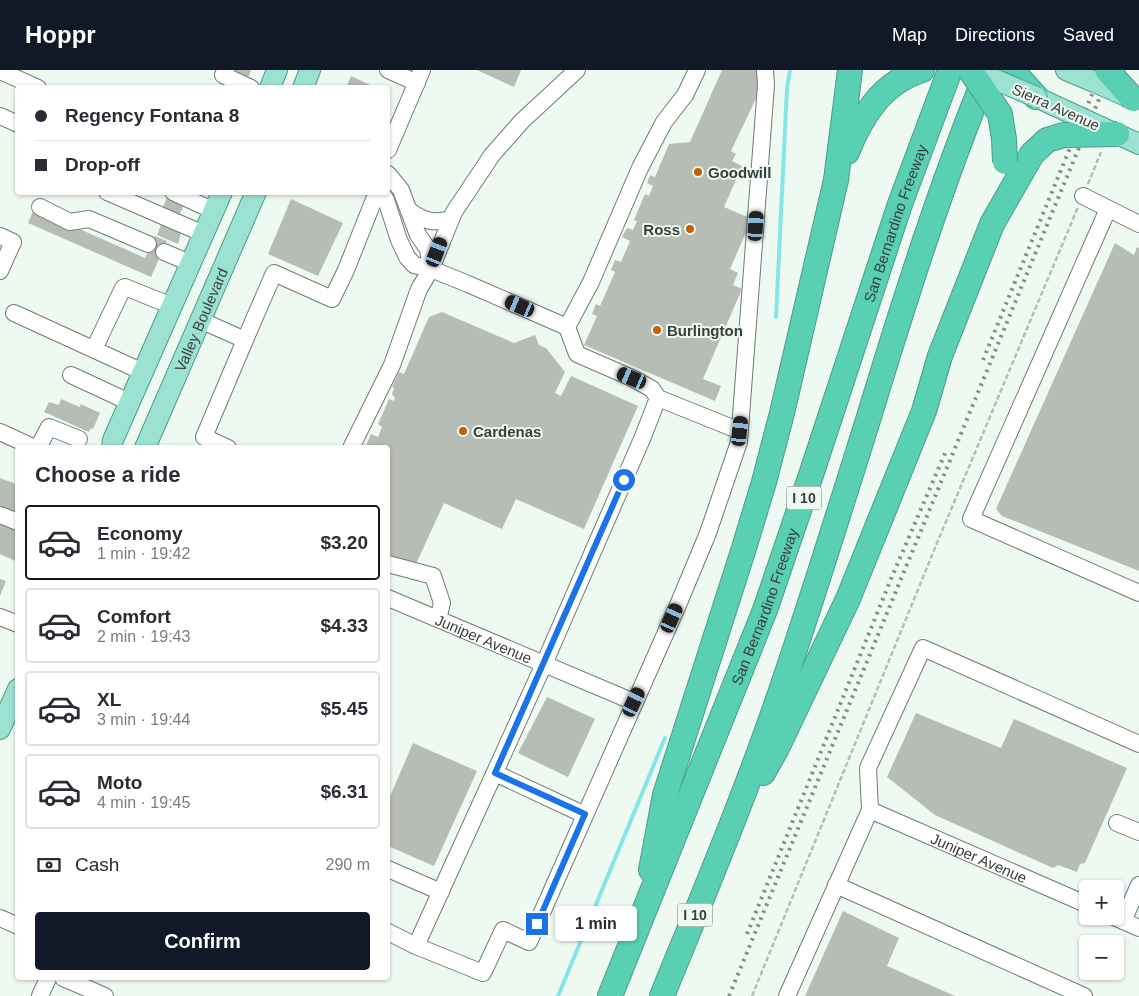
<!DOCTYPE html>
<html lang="en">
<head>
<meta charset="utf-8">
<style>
	:root { --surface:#fff; --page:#f7f7f7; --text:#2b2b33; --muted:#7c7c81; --line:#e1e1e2; --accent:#111827 }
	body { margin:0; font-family:Arial,sans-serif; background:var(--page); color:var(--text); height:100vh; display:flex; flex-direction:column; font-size:19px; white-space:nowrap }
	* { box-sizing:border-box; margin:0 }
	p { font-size:16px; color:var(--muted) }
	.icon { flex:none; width:28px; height:28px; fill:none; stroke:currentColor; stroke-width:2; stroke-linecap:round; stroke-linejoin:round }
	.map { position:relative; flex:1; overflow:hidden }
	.sheet { position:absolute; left:15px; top:375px; width:375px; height:535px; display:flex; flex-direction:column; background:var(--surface); border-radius:5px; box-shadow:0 1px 4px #0004 }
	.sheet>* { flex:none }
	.banner { position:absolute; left:15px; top:15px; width:375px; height:110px; border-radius:5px; box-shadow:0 1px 4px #0004; display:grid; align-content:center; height:110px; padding:0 20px; background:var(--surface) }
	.controls { position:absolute; left:1079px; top:810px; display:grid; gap:10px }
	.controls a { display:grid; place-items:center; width:45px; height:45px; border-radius:5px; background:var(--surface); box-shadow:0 1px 4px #0004; font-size:25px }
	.end { position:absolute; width:22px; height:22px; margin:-11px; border:6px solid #1a73e8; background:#fff; box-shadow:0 0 0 2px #fff }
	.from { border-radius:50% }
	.bubble { position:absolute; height:35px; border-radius:5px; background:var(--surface); box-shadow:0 1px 4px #0004; font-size:16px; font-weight:700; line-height:35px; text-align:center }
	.car { position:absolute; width:15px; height:30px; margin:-15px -8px; border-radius:6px; box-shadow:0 0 4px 1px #0007; background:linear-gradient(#222 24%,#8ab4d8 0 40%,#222 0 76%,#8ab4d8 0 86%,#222 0) }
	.banner b { display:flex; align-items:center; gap:18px; height:48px; font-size:19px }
	.banner b+b { border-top:1px solid var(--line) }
	.banner i { width:12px; height:12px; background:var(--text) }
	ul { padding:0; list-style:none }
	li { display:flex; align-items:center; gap:15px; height:75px; margin:0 10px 8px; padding:0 10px; border:2px solid var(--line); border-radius:5px }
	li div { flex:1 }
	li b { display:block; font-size:19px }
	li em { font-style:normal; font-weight:700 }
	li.on { border-color:var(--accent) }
	li>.icon { width:45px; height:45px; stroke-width:1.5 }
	h2 { padding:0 20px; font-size:22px; line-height:60px }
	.pay { display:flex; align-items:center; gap:12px; height:55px; padding:0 20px; font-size:19px }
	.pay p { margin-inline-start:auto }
	.primary-button { display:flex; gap:10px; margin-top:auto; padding:10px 20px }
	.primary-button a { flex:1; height:58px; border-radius:5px; background:var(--accent); color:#fff; font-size:20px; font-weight:700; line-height:58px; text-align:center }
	header { display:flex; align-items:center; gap:30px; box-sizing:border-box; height:70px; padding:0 25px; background:var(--accent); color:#fff }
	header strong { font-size:24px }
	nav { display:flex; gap:28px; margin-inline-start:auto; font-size:18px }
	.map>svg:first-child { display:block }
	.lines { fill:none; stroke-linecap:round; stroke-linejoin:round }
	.stream { stroke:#86e6e6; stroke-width:4 }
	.building { fill:#b7bdb4 }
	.minor-casing { stroke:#717a73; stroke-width:18 }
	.major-casing { stroke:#4e9c8a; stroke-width:22 }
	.highway-casing { stroke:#4e9c8a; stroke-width:26 }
	.path { stroke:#b4bdb6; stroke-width:2.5; stroke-dasharray:5 2.5; stroke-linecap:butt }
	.minor { stroke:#fff; stroke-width:16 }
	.major { stroke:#9be2d2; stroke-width:20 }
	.highway { stroke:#59cfb4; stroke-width:24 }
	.rail { stroke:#868d88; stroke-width:4; stroke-dasharray:2.5 5; stroke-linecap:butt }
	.major-bridge-casing { stroke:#4e9c8a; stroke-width:22; stroke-linecap:butt }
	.highway-bridge-casing { stroke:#4e9c8a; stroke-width:26; stroke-linecap:butt }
	.major-bridge { stroke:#9be2d2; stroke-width:20 }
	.highway-bridge { stroke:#59cfb4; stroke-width:24 }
	.route { stroke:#1a73e8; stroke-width:6 }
	.poi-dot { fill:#bd6209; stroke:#eef9f1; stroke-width:2 }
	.labels { text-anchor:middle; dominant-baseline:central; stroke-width:4; stroke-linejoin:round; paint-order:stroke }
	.shield { fill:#eef9f1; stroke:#707672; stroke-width:1 }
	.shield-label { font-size:14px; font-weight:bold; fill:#3a3e3b }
	.street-label { font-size:15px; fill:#3a3e3b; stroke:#eef9f1 }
	.poi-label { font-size:15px; font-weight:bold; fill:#3a3e3b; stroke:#eef9f1; text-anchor:start }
</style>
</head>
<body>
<header>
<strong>Hoppr</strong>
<nav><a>Map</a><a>Directions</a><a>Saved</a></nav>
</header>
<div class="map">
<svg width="1139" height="926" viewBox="0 0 1139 926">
	<rect width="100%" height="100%" fill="#eef9f1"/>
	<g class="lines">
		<path class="stream" d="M776,247L787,18L790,0
			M558,926L665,668"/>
	</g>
	<path class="building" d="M234,0H251L248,8L233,2Z
		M477,0H521L514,17Z
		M722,0H758L762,16L731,81L736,84L732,91L742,96L724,137L752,149L730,199L738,203L733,215L742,219L703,309L721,316L715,331L584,275L597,246L592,244L596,234L600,236L615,202L611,200L615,190L621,192L630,171L622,167L627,158L633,160L637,151L634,150L645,124L649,126L653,116L647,113L650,105L655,107L669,74L690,72Z
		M351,6L377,18H346Z
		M168,125L185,132L179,146L162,139Z
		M291,129L343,153L318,206L268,184Z
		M34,139L145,188L155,166L167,171L151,207L28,153Z
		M164,147L183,156L178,174L157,165Z
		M1115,173L1134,185L1137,177L1139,178V501L1002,446L996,439Z
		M442,242L514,273L535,265L539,275L546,278L565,302L555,323L561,326L571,306L638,336L584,459L516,429L502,459L444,433L415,496L388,484V378H365L371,364L378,367L382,357L378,354L389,329L394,331L395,328L392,324L394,318L392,317L399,302L404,304L429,247Z
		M61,329L80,337L81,334L100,343L93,359L91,358L89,362L44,342L49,332L59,335Z
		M0,408L18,415V446L0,438Z
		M0,453L18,462V484L15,491L0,484Z
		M0,509L6,511L0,526Z
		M547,627L595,649L568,707L518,683Z
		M916,643L1001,678L1014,649L1127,698L1085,793L1080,794L1077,802L1058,795L1053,798L935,745L887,707Z
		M413,673L477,701L434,796L388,776V731Z
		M843,841L899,868L887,896L955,926H805Z"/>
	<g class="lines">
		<defs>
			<g id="minor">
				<path d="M226,0L223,5L251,18"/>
				<path d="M388,0L417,13"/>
				<path d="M0,1L38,18"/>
				<path d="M0,46L18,54"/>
				<path d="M388,80L422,0"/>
				<path d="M388,104L401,120L418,165L428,179L431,199"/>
				<path d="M107,122L204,164"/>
				<path d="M173,122L214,141"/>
				<path d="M381,122L386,130L399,170L407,187L414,195L431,199L468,214L567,257L591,212L640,98L664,52L685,25L697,0"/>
				<path d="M1083,126L1139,154"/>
				<path d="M40,137L70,152L89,149L148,174"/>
				<path d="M1108,139L971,449L1139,523"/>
				<path d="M410,141C424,151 434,154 451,149"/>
				<path d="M0,166L13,172L0,201"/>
				<path d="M164,182L190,193"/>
				<path d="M14,243L143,302"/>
				<path d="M200,250L245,270L274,203L332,229L346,200L377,122"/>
				<path d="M567,257L577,284L632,308L652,319L658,328L642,369L544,594L416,876L483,903L503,860L529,872L678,535L708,463L739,372L766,15L765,0"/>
				<path d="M94,279L123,218L125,217L172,236"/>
				<path d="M71,305L129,332"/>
				<path d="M658,328L740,361"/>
				<path d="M0,362L35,378"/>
				<path d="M38,378L49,357L79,369"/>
				<path d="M228,378L204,367L245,270"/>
				<path d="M351,378L392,295L419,219L431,199L454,142L492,85L522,51L577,0"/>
				<path d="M0,445L18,452"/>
				<path d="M388,494L433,506L442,533L438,549"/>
				<path id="s1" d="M388,528L634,632"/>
				<path d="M0,547L18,554"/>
				<path d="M495,703L585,745"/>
				<path id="s2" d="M870,740L1088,835"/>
				<path d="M1117,753L1139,762"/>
				<path d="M388,799L441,822"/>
				<path d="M836,815L1084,926"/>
				<path d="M1112,846L1139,858"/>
				<path d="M0,848L18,856"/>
				<path d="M1123,851L1139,815"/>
				<path d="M388,862L416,876"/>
				<path d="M63,908L105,926"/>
				<path d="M40,926L48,908"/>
				<path d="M787,926L870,740L868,698L923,578L1139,674"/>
			</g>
			<g id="major">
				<path d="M1066,0L1092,11"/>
				<path d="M270,18L277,0"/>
				<path d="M303,18L310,0"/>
				<path d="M1036,27L1077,46"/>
				<path d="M1117,64L1139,74"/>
				<path d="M112,378L113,370L222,122"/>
				<path id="s3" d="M145,378L256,122"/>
				<path d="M0,659L18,619"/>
			</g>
			<g id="highway">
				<path d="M1012,0L1036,27"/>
				<path d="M847,82C862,45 882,13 922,0"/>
				<path d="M763,703L777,678L848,529L924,341L940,286L992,154L1032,84L1047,70L1064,65"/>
				<path d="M651,800L665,725L744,478L764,412L782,343L836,110L850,0"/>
				<path id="s4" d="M610,926L765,540L811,405L900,134L950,0"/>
				<path d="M662,926C705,821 749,716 785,609C814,523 841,436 868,350C904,232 941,114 988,0"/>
			</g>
		</defs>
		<use href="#minor" class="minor-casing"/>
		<use href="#major" class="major-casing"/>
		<use href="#highway" class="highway-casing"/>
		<path class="path" d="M1088,114L1101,82
			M752,926L937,473L1078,137"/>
		<use href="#minor" class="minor"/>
		<use href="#major" class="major"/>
		<use href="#highway" class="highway"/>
		<path class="rail" d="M983,290L1102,0
			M747,864L891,509L946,381
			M729,926L1111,0"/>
		<defs>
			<path id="major-bridge" d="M973,0L1036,27
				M1092,11L1131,28
				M1077,46L1116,64"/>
			<path id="highway-bridge" d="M970,0L1000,44L1004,69L1005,92
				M1107,0L1133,29
				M1064,65L1117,64"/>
		</defs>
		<use href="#major-bridge" class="major-bridge-casing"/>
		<use href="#highway-bridge" class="highway-bridge-casing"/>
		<use href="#major-bridge" class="major-bridge"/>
		<use href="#highway-bridge" class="highway-bridge"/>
	</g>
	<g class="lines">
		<path class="route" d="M537,854L585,744L495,703L624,410"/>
	</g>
	<g class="poi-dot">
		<circle cx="698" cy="102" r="5"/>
		<circle cx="690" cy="159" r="5"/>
		<circle cx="657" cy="260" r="5"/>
		<circle cx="463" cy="361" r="5"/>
	</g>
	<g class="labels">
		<g class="shield">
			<rect x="786.5" y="416.5" width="35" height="23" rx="4"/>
			<rect x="677.5" y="833.5" width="35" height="23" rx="4"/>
		</g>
		<g class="shield-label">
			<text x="804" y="428">I 10</text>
			<text x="695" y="845">I 10</text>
		</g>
		<g class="street-label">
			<text transform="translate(1056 37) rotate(24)">Sierra Avenue</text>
			<text stroke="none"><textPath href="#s4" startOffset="824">San Bernardino Freeway</textPath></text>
			<text stroke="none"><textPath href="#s3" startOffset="140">Valley Boulevard</textPath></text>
			<text stroke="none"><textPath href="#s4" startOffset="419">San Bernardino Freeway</textPath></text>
			<text stroke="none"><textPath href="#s1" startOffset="104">Juniper Avenue</textPath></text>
			<text stroke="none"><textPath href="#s2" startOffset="119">Juniper Avenue</textPath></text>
		</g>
		<g class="poi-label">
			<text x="708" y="102">Goodwill</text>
			<text x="680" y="159" text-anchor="end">Ross</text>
			<text x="667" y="260">Burlington</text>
			<text x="473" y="361">Cardenas</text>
		</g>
	</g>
</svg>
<div class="controls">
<a>+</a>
<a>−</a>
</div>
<i class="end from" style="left:624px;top:410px"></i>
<i class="end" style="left:537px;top:854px"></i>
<div class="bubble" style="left:555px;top:836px;width:82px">1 min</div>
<i class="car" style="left:756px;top:156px;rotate:4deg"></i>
<i class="car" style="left:437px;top:182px;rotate:21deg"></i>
<i class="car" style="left:520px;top:236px;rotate:293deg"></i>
<i class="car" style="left:632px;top:308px;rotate:293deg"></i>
<i class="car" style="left:740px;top:361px;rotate:6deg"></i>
<i class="car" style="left:672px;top:548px;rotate:24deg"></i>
<i class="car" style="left:634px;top:632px;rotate:25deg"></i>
<div class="banner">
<b><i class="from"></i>Regency Fontana 8</b>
<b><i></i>Drop-off</b>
</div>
<section class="sheet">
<h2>Choose a ride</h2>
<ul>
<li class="on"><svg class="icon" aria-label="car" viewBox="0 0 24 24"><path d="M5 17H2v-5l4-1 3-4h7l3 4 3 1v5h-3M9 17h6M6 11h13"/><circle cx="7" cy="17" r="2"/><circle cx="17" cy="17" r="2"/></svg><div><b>Economy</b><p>1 min · 19:42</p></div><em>$3.20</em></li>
<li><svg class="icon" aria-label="car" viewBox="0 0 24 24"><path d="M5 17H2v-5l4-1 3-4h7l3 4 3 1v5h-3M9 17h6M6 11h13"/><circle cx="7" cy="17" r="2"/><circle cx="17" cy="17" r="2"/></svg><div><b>Comfort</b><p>2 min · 19:43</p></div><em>$4.33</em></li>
<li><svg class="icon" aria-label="car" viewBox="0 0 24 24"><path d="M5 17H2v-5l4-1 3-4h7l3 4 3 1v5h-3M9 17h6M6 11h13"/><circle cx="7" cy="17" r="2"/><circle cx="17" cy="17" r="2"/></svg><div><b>XL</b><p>3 min · 19:44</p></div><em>$5.45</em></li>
<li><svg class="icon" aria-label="car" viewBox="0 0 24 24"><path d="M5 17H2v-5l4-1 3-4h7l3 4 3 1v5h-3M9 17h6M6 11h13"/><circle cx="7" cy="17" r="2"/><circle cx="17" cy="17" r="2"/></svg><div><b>Moto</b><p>4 min · 19:45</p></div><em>$6.31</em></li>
</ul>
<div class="pay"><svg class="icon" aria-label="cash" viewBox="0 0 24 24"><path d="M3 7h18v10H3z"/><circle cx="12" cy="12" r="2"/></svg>Cash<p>290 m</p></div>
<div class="primary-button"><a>Confirm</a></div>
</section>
</div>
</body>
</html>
